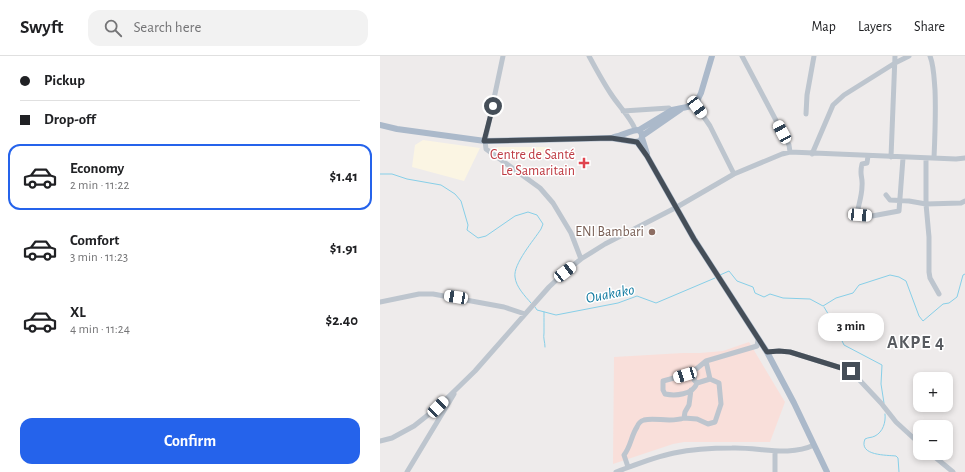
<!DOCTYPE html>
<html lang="en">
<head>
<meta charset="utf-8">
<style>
	:root { --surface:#fff; --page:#f2f2f2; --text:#202124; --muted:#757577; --line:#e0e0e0; --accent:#2563eb }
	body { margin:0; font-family:"Alegreya Sans",sans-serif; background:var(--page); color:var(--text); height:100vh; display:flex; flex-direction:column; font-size:15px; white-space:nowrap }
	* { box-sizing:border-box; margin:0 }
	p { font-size:13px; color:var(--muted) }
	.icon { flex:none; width:22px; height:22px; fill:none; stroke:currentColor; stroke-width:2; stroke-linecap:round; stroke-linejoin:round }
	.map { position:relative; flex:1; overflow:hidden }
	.side { display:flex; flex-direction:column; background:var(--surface); width:380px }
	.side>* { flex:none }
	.hud { display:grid; align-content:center; height:88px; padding:0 20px; background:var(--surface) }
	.tools { position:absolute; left:533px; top:316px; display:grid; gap:8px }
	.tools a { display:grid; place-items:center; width:40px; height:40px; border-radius:8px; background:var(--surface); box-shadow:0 2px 6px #0003; font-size:20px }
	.end { position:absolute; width:18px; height:18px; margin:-9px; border:5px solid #454e58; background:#fff; box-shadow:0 0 0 2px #fff }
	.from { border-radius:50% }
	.bubble { position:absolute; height:28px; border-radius:12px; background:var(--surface); box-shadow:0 2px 6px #0003; font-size:13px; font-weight:700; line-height:28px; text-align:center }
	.car { position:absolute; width:12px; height:24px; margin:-12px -6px; border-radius:5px; box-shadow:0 0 3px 1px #0007; background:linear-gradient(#fff 24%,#345 0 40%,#fff 0 76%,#345 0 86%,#fff 0) }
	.hud b { display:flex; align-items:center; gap:14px; height:38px; font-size:15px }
	.hud b+b { border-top:1px solid var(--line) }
	.hud i { width:10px; height:10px; background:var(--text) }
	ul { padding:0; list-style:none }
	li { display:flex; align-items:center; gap:12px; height:66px; margin:0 8px 6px; padding:0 12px; border:2px solid transparent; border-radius:12px }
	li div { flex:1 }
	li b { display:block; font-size:15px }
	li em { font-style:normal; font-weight:700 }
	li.current { border-color:var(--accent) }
	li>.icon { width:36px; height:36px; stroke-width:1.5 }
	.primary-button { display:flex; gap:8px; margin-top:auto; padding:8px 20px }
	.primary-button a { flex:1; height:46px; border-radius:12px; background:var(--accent); color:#fff; font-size:16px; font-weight:700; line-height:46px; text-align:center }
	header { display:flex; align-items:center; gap:24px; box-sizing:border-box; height:56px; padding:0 20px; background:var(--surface); border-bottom:1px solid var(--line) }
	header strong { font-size:19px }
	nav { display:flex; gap:22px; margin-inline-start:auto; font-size:14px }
	.search { width:280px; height:36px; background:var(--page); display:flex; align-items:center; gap:10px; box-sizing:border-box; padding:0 14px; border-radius:12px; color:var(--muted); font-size:15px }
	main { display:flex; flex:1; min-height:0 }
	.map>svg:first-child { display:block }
	.commercial { fill:#fbf5e3 }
	.medical { fill:#f9dfda }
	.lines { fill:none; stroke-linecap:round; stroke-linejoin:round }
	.stream { stroke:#87cfe8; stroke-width:1 }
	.minor { stroke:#bdc5ce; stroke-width:5 }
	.major { stroke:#abb9ca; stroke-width:6 }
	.route { stroke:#454e58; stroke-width:5 }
	.health-dot { fill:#e0444e; stroke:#fff; stroke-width:1.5 }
	.education-dot { fill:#8d6e63; stroke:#fff; stroke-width:1.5 }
	.labels { text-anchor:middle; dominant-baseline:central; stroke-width:3; stroke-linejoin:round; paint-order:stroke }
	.health-label { font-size:14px; fill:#be3a42; stroke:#fff; text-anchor:end }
	.education-label { font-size:14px; fill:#785e54; stroke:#fff; text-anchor:end }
	.water-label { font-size:15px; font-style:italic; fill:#107aa0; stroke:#fff }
	.district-label { font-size:18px; font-weight:bold; letter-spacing:1px; fill:#585b60; stroke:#fff }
</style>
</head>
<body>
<header>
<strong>Swyft</strong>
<div class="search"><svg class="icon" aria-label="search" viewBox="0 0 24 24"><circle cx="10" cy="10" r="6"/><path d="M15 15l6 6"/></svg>Search here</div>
<nav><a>Map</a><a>Layers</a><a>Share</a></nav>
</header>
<main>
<section class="side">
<div class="hud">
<b><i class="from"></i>Pickup</b>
<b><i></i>Drop-off</b>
</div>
<ul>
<li class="current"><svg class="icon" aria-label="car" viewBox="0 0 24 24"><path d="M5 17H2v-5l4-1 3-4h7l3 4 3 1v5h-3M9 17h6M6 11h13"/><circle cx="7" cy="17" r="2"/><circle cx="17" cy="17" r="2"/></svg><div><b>Economy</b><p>2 min · 11:22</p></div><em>$1.41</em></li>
<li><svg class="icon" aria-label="car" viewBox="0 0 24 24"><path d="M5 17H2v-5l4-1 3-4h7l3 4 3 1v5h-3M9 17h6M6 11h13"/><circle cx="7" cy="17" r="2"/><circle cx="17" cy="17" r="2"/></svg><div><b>Comfort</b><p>3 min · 11:23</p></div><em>$1.91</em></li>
<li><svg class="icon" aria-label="car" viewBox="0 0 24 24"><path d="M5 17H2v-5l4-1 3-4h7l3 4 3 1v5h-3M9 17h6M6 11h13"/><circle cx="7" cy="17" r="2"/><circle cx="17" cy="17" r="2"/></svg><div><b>XL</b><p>4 min · 11:24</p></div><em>$2.40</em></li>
</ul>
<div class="primary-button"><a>Confirm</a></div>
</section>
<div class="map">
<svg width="585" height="416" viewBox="0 0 585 416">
	<rect width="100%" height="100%" fill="#eeebeb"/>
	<path class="commercial" d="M43,84L100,92L84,125L32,111L35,89Z
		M117,91H169V97H164L163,102L154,103L130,101V99L116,96Z"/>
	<path class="medical" d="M369,286L405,346L390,386H304L293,388L233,408L234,301L303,297H320L343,295Z"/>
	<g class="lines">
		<path class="stream" d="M0,118H12L27,123L61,129L75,138L81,145L88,169L87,174L98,182L106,180L135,160L148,156L157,159L163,168L161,173C154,184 133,208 135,221C136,231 145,240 151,247
			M340,219L349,215L357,225L373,231L375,237L384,241L390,238L403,242L430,243L443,250L456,242L473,237L479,229L510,219L519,221L526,225L539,260L543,265L563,248L569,247L577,241L583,219L585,218
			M155,251L157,254L176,259L238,247L257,240L276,247L335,222
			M444,251L453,266L464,289L502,309L501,328L504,347
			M164,256C164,264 164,270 164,277C163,282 165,286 165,291
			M505,358C506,366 503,376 495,380C491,382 489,381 485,383C478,400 507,399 516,400L518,402L519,416"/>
		<path class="minor" d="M123,0L105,85L106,93L160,132L173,147L191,177L201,203
			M209,0C216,13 223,26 231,38C238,49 251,62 255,73
			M362,0L409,89L410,96
			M550,0C554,10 554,22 555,34C556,57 555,79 554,102
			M317,51L330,70L354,118
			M243,55L289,52L294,57
			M426,58L427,39L434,0
			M432,98L453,49L464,39L515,7L529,0
			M488,100L487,107L482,108C479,120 483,120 482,130C482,139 479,148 477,157L480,159L492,160L519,155L523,102
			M511,101L515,0
			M546,102V148L549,181V216L550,222L559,238
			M506,139L510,144L529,145L546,148L581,147L585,145
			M0,246L39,238H53L124,251L145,258
			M387,296L399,295L410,296L471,315L501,347L516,366L540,388
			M315,314L314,324L317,327L330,323
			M317,327C313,339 295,340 285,338L283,334V325L305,319L315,314L326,305L377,290L378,284
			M311,334L309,349L305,356L304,362L317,363L328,368L335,366L341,348L339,327L330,323L326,305
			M0,385L12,382L34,370L58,351L95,315L169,231L185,216L201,203L225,188L297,151L354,118L402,98L410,96L576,103L585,102
			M395,395V416
			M550,397L573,416
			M248,411L244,399C251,390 251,380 257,371C258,368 261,365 264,364C275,361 290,367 304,362
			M27,416L74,338
			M236,416C255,409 274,401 294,397C313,393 333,392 352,392C379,391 409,401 434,389"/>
		<path class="major" d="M311.5 48a3.5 3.5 0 1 1 7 0a3.5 3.5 0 1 1-7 0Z
			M317,45L321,37L332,0
			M0,69L17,73L105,85L231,82L256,86L260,85L262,82
			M259,74L292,54L312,50
			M262,80L301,53
			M234,81C242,80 253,73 259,74L262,78V82L267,98
			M257,86L267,100L314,183L387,296L414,347L447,416"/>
	</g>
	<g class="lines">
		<path class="route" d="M113,50L104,85L231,82L257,86L267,100L314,183L387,296L399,295L410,296L471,315"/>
	</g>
	<path class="health-dot" d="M202 101h4v4h4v4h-4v4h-4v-4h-4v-4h4z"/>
	<circle class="education-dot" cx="272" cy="176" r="4"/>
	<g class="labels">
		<g class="health-label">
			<text x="195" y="99">Centre de Santé<tspan x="195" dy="16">Le Samaritain</tspan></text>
		</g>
		<g class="education-label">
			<text x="264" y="176">ENI Bambari</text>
		</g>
		<g class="water-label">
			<text transform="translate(230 238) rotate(-11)">Ouakako</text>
		</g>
		<g class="district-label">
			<text x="536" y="287">AKPE 4</text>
		</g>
	</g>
</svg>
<div class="tools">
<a>+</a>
<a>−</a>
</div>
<i class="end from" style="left:113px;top:50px"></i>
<i class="end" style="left:471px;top:315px"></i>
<div class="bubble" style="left:438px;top:257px;width:66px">3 min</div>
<i class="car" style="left:317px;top:51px;rotate:143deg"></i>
<i class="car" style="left:402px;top:76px;rotate:332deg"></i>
<i class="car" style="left:480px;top:159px;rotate:94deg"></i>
<i class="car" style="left:185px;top:216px;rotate:52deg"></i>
<i class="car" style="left:76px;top:241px;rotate:279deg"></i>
<i class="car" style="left:305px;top:319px;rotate:253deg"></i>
<i class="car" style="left:58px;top:351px;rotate:44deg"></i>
</div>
</main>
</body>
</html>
